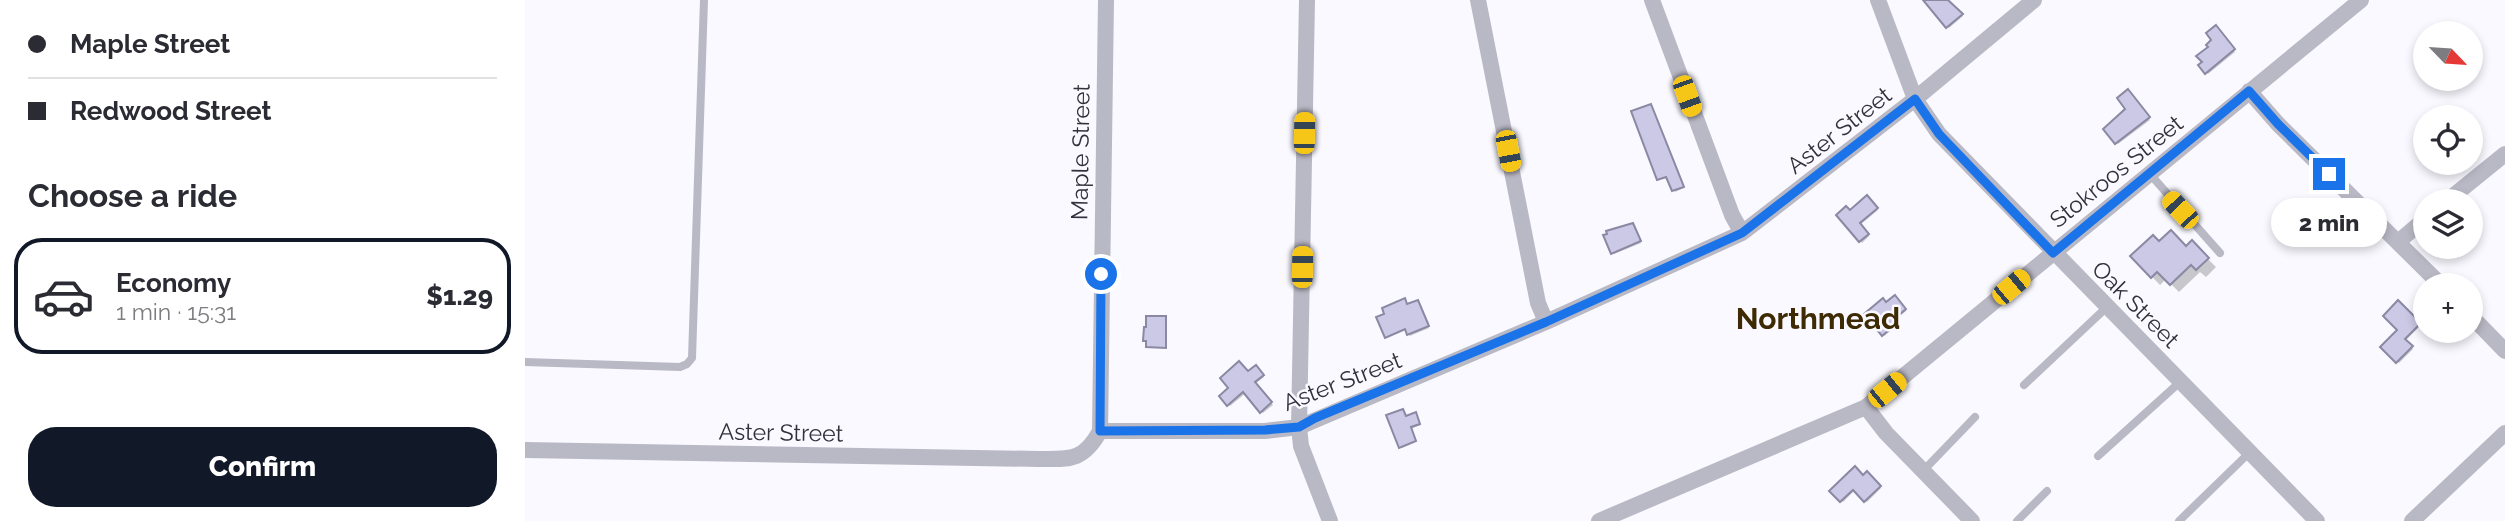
<!DOCTYPE html>
<html lang="en">
<head>
<meta charset="utf-8">
<style>
	:root { --surface:#fff; --page:#f2f2f3; --text:#2b2b33; --muted:#7c7c81; --line:#e1e1e2; --accent:#111827 }
	body { margin:0; font-family:Raleway,sans-serif; background:var(--page); color:var(--text); height:100vh; display:flex; flex-direction:column; font-size:26px; white-space:nowrap }
	* { box-sizing:border-box; margin:0 }
	p { font-size:23px; color:var(--muted) }
	.icon { flex:none; width:38px; height:38px; fill:none; stroke:currentColor; stroke-width:2; stroke-linecap:round; stroke-linejoin:round }
	.map { position:relative; flex:1; overflow:hidden }
	.drawer { display:flex; flex-direction:column; background:var(--surface); width:525px }
	.drawer>* { flex:none }
	.banner { display:grid; align-content:center; height:154px; padding:0 28px; background:var(--surface) }
	.needle { width:46px; rotate:115deg }
	.fabs { position:absolute; left:1888px; top:21px; display:grid; gap:14px }
	.fabs a { display:grid; place-items:center; width:70px; height:70px; border-radius:50%; background:var(--surface); box-shadow:0 4px 10px #0003; font-size:35px }
	.end { position:absolute; width:32px; height:32px; margin:-16px; border:9px solid #1a73e8; background:#fff; box-shadow:0 0 0 4px #fff }
	.from { border-radius:50% }
	.bubble { position:absolute; height:49px; border-radius:24px; background:var(--surface); box-shadow:0 4px 10px #0003; font-size:23px; font-weight:800; line-height:49px; text-align:center }
	.car { position:absolute; width:21px; height:42px; margin:-21px -10px; border-radius:9px; box-shadow:0 0 5px 2px #0007; background:linear-gradient(#f5c518 24%,#345 0 40%,#f5c518 0 76%,#345 0 86%,#f5c518 0) }
	.banner b { display:flex; align-items:center; gap:24px; height:66px; font-size:26px }
	.banner b+b { border-top:2px solid var(--line) }
	.banner i { width:18px; height:18px; background:var(--text) }
	ul { padding:0; list-style:none }
	li { display:flex; align-items:center; gap:21px; height:116px; margin:0 14px 10px; padding:0 14px; border:4px solid transparent; border-radius:28px }
	li div { flex:1 }
	li b { display:block; font-size:26px }
	li em { font-style:normal; font-weight:800 }
	li.selected { border-color:var(--accent) }
	li>.icon { width:63px; height:63px; stroke-width:1.5 }
	h2 { padding:0 28px; font-size:32px; line-height:84px }
	.cta { display:flex; gap:14px; margin-top:auto; padding:14px 28px }
	.cta a { flex:1; height:80px; border-radius:28px; background:var(--accent); color:#fff; font-size:28px; font-weight:800; line-height:80px; text-align:center }
	main { display:flex; flex:1; min-height:0 }
	.map>svg:first-child { display:block }
	.shadow { fill:#0003 }
	.building { fill:#cbc9e5; stroke:#8a88a3; stroke-width:2 }
	.lines { fill:none; stroke-linecap:round; stroke-linejoin:round }
	.service { stroke:#b9b8c5; stroke-width:8 }
	.minor { stroke:#b9b8c5; stroke-width:16 }
	.route { stroke:#1a73e8; stroke-width:9 }
	.labels { text-anchor:middle; dominant-baseline:central; stroke-width:5; stroke-linejoin:round; paint-order:stroke }
	.street-label { font-size:23px; fill:#31303b; stroke:#f9f9ff }
	.district-label { font-size:30px; font-weight:bold; fill:#3e2a03; stroke:#f9f9ff }
</style>
</head>
<body>
<main>
<section class="drawer">
<div class="banner">
<b><i class="from"></i>Maple Street</b>
<b><i></i>Redwood Street</b>
</div>
<h2>Choose a ride</h2>
<ul>
<li class="selected"><svg class="icon" aria-label="car" viewBox="0 0 24 24"><path d="M5 17H2v-5l4-1 3-4h7l3 4 3 1v5h-3M9 17h6M6 11h13"/><circle cx="7" cy="17" r="2"/><circle cx="17" cy="17" r="2"/></svg><div><b>Economy</b><p>1 min · 15:31</p></div><em>$1.29</em></li>
</ul>
<div class="cta"><a>Confirm</a></div>
</section>
<div class="map">
<svg width="1980" height="521" viewBox="0 0 1980 521">
	<rect width="100%" height="100%" fill="#f9f9ff"/>
	<path class="shadow" d="M1400,0H1422L1438,16L1424,28Z
		M1691,28L1710,52L1683,74L1675,65L1688,40Z
		M1603,91L1625,120L1593,144L1581,129L1603,109Z
		M1150,164L1159,188L1150,192L1143,178L1134,179Z
		M1342,198L1353,210L1335,225L1344,236L1337,243L1314,215L1325,213Z
		M1109,226L1116,243L1089,254L1083,232L1093,227L1095,230Z
		M1667,243L1691,267L1681,277L1675,272L1654,292L1641,279L1635,285L1607,256L1634,244L1661,248Z
		M1370,297L1381,311L1369,321L1372,326L1359,336L1341,315Z
		M894,303L904,328L885,336L881,330L862,338L861,337L883,306Z
		M1873,303L1896,325L1880,341L1888,349L1874,363L1857,347L1875,330Z
		M641,318L642,348H624L623,329Z
		M731,367L739,377L730,384L748,405L738,413L721,393L705,406L696,396Z
		M892,416L895,425L886,429L891,442L877,448L882,418Z
		M1342,474L1356,488L1342,502L1330,490L1318,502L1307,491Z"/>
	<path class="building" d="M1398,0H1423L1438,14L1421,28Z
		M1691,25L1710,49L1680,74L1673,65L1677,62L1671,56L1683,47L1681,45L1686,40L1681,33Z
		M1603,89L1625,117L1590,144L1578,129L1600,109L1592,98Z
		M1126,104L1159,187L1147,191L1141,177L1132,180L1106,111Z
		M1342,195L1353,208L1335,223L1344,234L1334,242L1311,215L1321,206L1325,210Z
		M1108,223L1116,241L1086,254L1078,235L1082,234L1081,231Z
		M1646,230L1661,246L1667,240L1684,258L1671,270L1666,265L1645,285L1632,272L1626,278L1605,256L1628,235L1634,241Z
		M1370,295L1381,309L1369,319L1372,323L1357,336L1339,314L1358,298L1361,302Z
		M880,298L882,304L893,300L904,326L882,335L880,329L860,338L851,317L859,314L857,308Z
		M1873,300L1896,323L1880,339L1888,346L1871,363L1855,347L1872,330L1858,316Z
		M621,316H641V348L621,347V341H618L619,327H621Z
		M714,361L723,371L731,365L739,375L730,382L747,402L735,413L718,392L702,406L694,396L703,388L695,378Z
		M878,409L881,416L891,412L895,424L886,427L891,441L874,448L861,415Z
		M1330,466L1338,475L1342,471L1356,486L1339,502L1328,490L1315,502L1304,491Z"/>
	<g class="lines">
		<path class="service" d="M1624,173L1695,253
			M0,362L155,367L162,364L167,358L179,0
			M1499,385L1582,307
			M1573,456L1655,382
			M1398,471L1450,417
			M1492,521L1522,491
			M1654,521L1725,452"/>
		<path class="minor" d="M782,0L774,427L776,446L805,521
			M953,0L1013,303L1021,322
			M1127,0L1207,215L1217,233
			M1353,0L1390,99L1414,134L1792,521
			M1724,91L1753,124L1916,285
			M1922,201L1980,154
			M1873,242L1900,219
			M1946,316L1980,351
			M1341,407L1361,433L1447,521
			M575,431H740L774,427L1021,322L1217,233L1390,99L1509,0
			M0,450L513,459C544,459 558,462 575,431L581,0
			M1074,521L1341,407L1836,0
			M1887,521L1980,433"/>
	</g>
	<g class="lines">
		<path class="route" d="M576,274L575,431L740,430L774,427L790,418L1021,322L1217,233L1390,99L1414,134L1528,253L1724,91L1753,124L1804,174"/>
	</g>
	<g class="labels">
		<g class="street-label">
			<text transform="translate(1314 130) rotate(-38)">Aster Street</text>
			<text transform="translate(555 152) rotate(-89)">Maple Street</text>
			<text transform="translate(1591 171) rotate(-39)">Stokroos Street</text>
			<text transform="translate(1611 304) rotate(45)">Oak Street</text>
			<text transform="translate(817 381) rotate(-21)">Aster Street</text>
			<text transform="translate(256 432) rotate(1)">Aster Street</text>
		</g>
		<g class="district-label">
			<text x="1293" y="318">Northmead</text>
		</g>
	</g>
</svg>
<div class="fabs">
<a><svg class="needle" viewBox="-14 -14 28 28"><path d="M0-13l5 13h-10z" fill="#e53935"/><path d="M0 13l5-13h-10z" fill="#7c7c81"/></svg></a>
<a><svg class="icon" aria-label="locate" viewBox="0 0 24 24"><circle cx="12" cy="12" r="6"/><path d="M12 2v4M12 18v4M2 12h4M18 12h4"/></svg></a>
<a><svg class="icon" aria-label="layers" viewBox="0 0 24 24"><path d="M12 4l9 5-9 5-9-5zM3 14l9 5 9-5"/></svg></a>
<a>+</a>
</div>
<i class="end from" style="left:576px;top:274px"></i>
<i class="end" style="left:1804px;top:174px"></i>
<div class="bubble" style="left:1746px;top:198px;width:116px">2 min</div>
<i class="car" style="left:1162px;top:96px;rotate:160deg"></i>
<i class="car" style="left:779px;top:133px;rotate:1deg"></i>
<i class="car" style="left:983px;top:151px;rotate:169deg"></i>
<i class="car" style="left:1655px;top:210px;rotate:317deg"></i>
<i class="car" style="left:777px;top:267px;rotate:1deg"></i>
<i class="car" style="left:1486px;top:287px;rotate:50deg"></i>
<i class="car" style="left:1362px;top:390px;rotate:51deg"></i>
</div>
</main>
</body>
</html>
